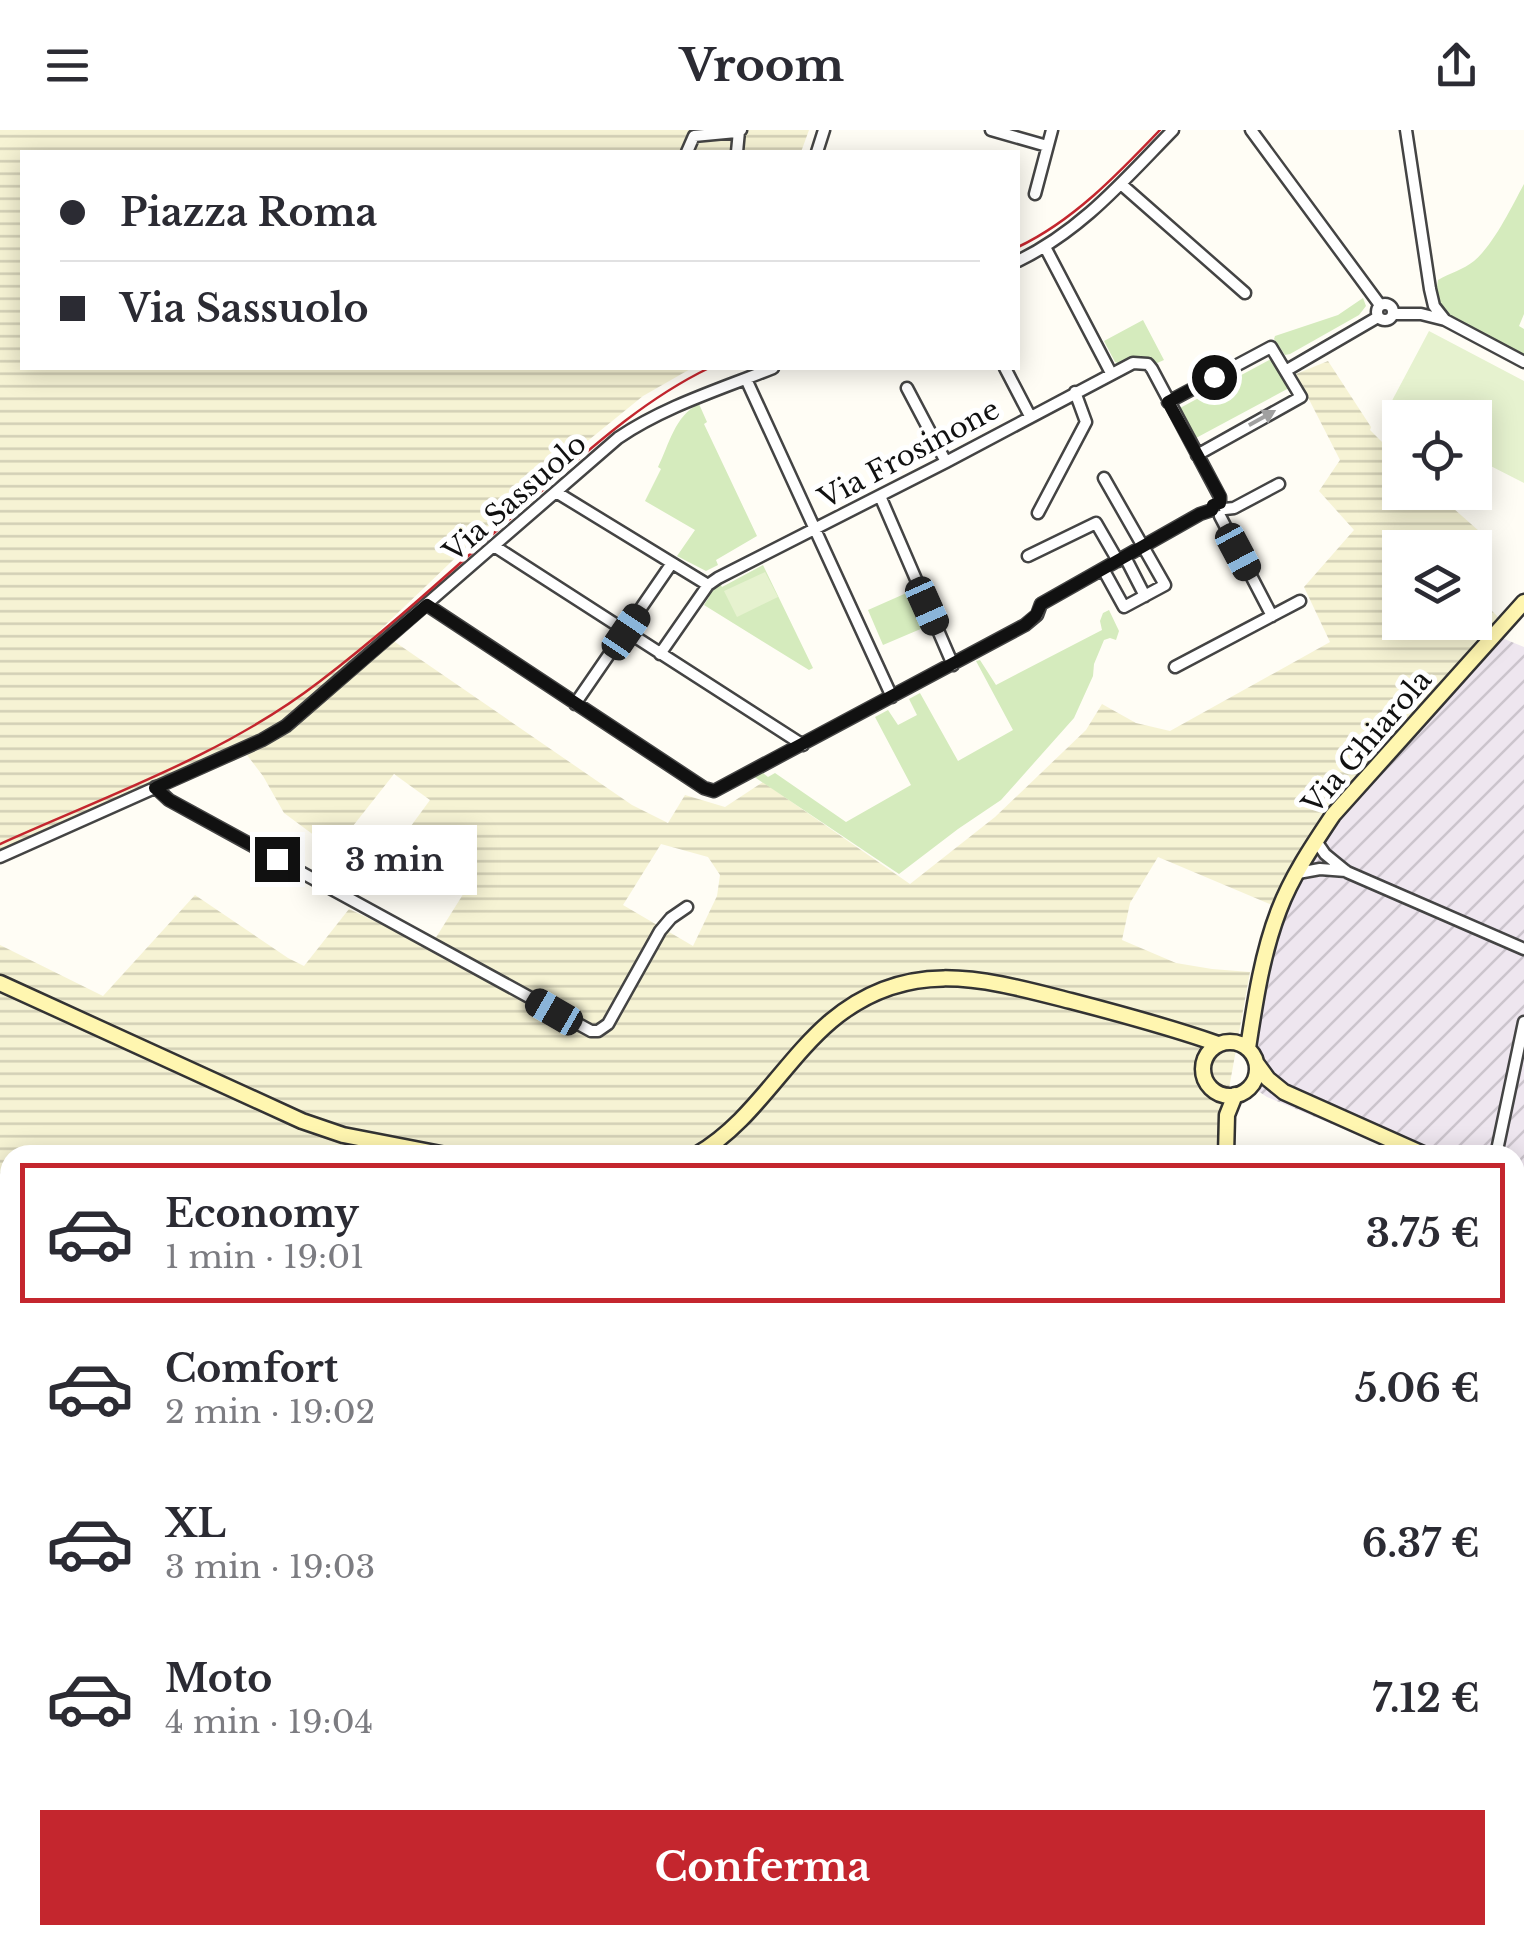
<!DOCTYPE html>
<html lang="it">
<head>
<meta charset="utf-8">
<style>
	:root { --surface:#fff; --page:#f2f2f3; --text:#2b2b33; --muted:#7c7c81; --line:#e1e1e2; --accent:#c4262e }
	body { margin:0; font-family:"Libre Baskerville",serif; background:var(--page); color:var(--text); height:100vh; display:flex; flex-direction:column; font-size:38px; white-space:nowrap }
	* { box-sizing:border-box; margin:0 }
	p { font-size:32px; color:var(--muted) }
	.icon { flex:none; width:55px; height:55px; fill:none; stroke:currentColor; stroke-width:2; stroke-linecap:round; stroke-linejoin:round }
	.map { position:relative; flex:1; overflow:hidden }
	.panel { position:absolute; left:0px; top:1015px; width:1525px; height:800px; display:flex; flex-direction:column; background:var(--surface); border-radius:30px 30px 0 0; box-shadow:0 5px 25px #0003 }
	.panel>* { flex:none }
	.top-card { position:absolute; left:20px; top:20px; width:1000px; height:220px; border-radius:0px; box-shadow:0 5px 25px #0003; display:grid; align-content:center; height:220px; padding:0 40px; background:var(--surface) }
	.fabs { position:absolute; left:1382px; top:270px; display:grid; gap:20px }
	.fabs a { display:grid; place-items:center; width:110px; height:110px; border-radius:0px; background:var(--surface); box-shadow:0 5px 25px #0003; font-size:50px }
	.end { position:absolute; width:45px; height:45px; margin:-22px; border:12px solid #111; background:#fff; box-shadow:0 0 0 5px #fff }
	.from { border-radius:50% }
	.bubble { position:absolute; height:70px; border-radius:0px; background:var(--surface); box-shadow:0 5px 25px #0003; font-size:32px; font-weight:800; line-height:70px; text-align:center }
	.car { position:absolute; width:30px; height:60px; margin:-30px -15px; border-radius:12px; box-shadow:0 0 8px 2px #0007; background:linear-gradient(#222 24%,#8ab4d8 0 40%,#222 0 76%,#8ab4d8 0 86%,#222 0) }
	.top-card b { display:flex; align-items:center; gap:35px; height:95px; font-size:38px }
	.top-card b+b { border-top:2px solid var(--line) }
	.top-card i { width:25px; height:25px; background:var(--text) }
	ul { padding:18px 0 0; list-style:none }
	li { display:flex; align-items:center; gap:30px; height:140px; margin:0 20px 15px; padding:0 20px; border:5px solid transparent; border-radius:0px }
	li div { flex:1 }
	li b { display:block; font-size:38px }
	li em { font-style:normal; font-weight:800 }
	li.current { border-color:var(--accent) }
	li>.icon { width:90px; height:90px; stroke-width:1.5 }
	.action { display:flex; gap:20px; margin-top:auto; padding:20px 40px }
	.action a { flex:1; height:115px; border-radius:0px; background:var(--accent); color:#fff; font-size:40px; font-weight:800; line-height:115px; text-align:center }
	header { display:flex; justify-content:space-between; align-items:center; height:130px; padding:0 40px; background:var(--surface); font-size:45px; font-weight:800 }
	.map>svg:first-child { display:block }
	.industrial { fill:url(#industrial-furrows) }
	.farmland { fill:url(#farmland-rules); fill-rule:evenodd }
	.park { fill:#d5ebbd }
	.pitch { fill:#e6f2cf }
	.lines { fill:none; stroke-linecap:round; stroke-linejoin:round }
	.street-casing { stroke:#444; stroke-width:15 }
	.secondary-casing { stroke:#333; stroke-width:19 }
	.street { stroke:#fff; stroke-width:10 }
	.secondary { stroke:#fff6b0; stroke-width:14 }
	.rail { stroke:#c4262e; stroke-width:2.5 }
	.oneway { fill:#a0a0a0 }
	.route { stroke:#111; stroke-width:12 }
	.labels { text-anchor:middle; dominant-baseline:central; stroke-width:10; stroke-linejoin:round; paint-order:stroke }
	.street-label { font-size:28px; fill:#111; stroke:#fff }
</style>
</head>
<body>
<header><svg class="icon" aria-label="menu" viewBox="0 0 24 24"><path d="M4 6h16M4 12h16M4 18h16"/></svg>Vroom<svg class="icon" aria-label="share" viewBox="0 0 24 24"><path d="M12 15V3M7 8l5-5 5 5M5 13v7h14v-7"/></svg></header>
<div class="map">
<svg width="1524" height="1815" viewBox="0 0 1524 1815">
	<defs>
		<pattern id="industrial-furrows" width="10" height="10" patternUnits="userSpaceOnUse" patternTransform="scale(2.5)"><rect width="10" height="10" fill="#eee6ef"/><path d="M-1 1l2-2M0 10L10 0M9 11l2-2" fill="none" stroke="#cbc4cc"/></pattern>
		<pattern id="farmland-rules" width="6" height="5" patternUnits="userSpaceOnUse" patternTransform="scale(2.5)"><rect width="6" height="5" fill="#f6f3d4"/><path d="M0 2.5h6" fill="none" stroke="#d2cfb5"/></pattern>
	</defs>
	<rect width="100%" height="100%" fill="#fffdf5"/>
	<path class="industrial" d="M1502,508L1524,517V1074L1515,1070V1025H1406L1267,967L1252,957L1248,950L1268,812L1307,725L1495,510Z"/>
	<path class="farmland" d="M0,0H809L801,22H22V238H692L643,266L521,365L379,501L632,675L668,693L685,665L725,677L763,652L910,754L995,687L1086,600L1102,574L1136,593L1170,601L1330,512L1304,457L1354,400L1319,361L1340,330L1296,244L1328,231L1371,297L1370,300L1400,330V362L1436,363L1488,409L1475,427V418H1400V492H1475V464L1500,489L1420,586L1362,644L1277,777L1158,727L1130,773L1122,810L1176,833L1212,839L1250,842L1217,1025H10V1805H1515V1069L1524,1073V1815H0V815L103,866L195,765L288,828L304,836L349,779L430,817L467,758L400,711L430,670L394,644L334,720L284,683L263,646L247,625L0,733ZM661,714L708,727L720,745L717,766L693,816L623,775Z"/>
	<path class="park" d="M1524,54V184L1519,196L1524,199V226L1446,184L1436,163L1438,150C1450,143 1463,140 1474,131C1494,114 1511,78 1524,54Z
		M1363,168L1366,176L1359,185L1290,224L1285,225L1274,209L1275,206L1338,185Z
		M1143,190L1164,230L1155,234L1152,230L1143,227L1122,235L1115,232L1104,211Z
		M1273,228L1289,258L1196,308L1180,278Z
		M699,274L707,292L704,294L757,406L716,430L718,435L706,441L677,426L695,400L645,371L661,339L658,337C669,315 675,285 699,274Z
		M763,435L813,538L809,540L704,475L709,467L704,463L718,450L722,457Z
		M911,461L918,478H922L930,495L883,515L868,480Z
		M1109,480L1119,501L1116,510L1110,508L1104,510L1094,534L1093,546L1074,588L1001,670L958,699L899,744L750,644L759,640L768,647L775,643L846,692L911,655L875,587L888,580L898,595L917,585L909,569L920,563L958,631L1013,600L976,531L980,530L996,555L1102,500L1100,491L1103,483Z"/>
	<path class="pitch" d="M1429,201L1524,251V353L1475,328V288L1400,289L1386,282Z
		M765,442L778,467L737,487L724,461Z"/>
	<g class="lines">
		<defs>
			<path id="street" d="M991,0L1047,16
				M1251,0L1380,175
				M1406,0L1430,159L1434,176L1445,190
				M687,22L694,6L736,2L741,0
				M737,22L739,1
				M817,22L824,0
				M1121,54L1245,163
				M1035,64L1052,0
				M1045,117L1111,243
				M1018,131C1082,100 1124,50 1173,0
				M1377 182a8 8 0 1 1 16 0a8 8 0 1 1-16 0Z
				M1393,184H1421L1445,190L1524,232
				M1005,238L1030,286
				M1287,240L1378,187
				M746,249L892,567
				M907,258L946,332
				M1168,272L1271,217L1301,267L1197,325
				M556,362L708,455
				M880,366L953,535
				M1225,379L1234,378L1279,354
				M1038,383L1086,292L1075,262
				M1220,386L1272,486
				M494,416L803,615
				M1028,426L1096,393L1118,431
				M1125,427L1145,466
				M1103,439L1124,477L1165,455L1104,348
				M427,475L704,658L714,661L1025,495L1037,485L1041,474L1200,384L1212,380
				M660,524L708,455L718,448L946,332L1133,233L1148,234L1152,239L1220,367V373
				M1175,537L1300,471
				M575,574L672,433
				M155,657L169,670L591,901H598L608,894L660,801L671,788L687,777
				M1316,711L1325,724L1347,742L1524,819
				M0,727L262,610L286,596L618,308C665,276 721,259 773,238
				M1298,743L1320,739L1346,741
				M1496,1025L1524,892"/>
			<path id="secondary" d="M0,853L302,991L343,1005L446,1025
				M1203 939a27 27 0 1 1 54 0a27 27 0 1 1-54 0Z
				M1248,918C1255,872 1262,824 1279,780C1292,746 1313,715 1333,685L1524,472
				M1257,934L1268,949L1284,962L1425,1025
				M696,1025C752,993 783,932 831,891C908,826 985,849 1071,871C1121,884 1170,897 1218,914
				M1226,1025L1227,985L1235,965
				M1515,1064L1524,1068
				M0,1789L10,1779"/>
		</defs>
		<use href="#street" class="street-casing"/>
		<use href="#secondary" class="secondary-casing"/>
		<use href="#street" class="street"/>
		<use href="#secondary" class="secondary"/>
		<path class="rail" d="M1018,117C1073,91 1118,44 1160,0
			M0,714C108,665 224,625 319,552C395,494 466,427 538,364C592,317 645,269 709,238"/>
	</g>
	<defs><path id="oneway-solid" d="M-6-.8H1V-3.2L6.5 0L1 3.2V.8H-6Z" transform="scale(2.5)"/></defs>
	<use class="oneway" href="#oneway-solid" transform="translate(1262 288) rotate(-29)"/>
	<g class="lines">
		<path class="route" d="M277,729L169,670L155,658L262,610L286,596L427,475L704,658L714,661L1025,495L1036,485L1041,474L1200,384L1212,380L1213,375L1220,373V366L1168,272L1214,247"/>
	</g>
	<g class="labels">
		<g class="street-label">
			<text transform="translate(909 324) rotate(-28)">Via Frosinone</text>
			<text transform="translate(515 368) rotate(-41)">Via Sassuolo</text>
			<text transform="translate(1367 612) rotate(-49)">Via Ghiarola</text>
		</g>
	</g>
</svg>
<div class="fabs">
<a><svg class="icon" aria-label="locate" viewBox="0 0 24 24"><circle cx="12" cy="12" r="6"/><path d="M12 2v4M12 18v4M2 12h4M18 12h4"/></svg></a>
<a><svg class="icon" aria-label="layers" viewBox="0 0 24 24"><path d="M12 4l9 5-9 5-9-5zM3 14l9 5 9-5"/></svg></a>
</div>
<i class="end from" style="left:1214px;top:247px"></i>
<i class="end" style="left:277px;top:729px"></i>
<div class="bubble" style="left:312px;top:695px;width:165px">3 min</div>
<i class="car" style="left:1238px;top:422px;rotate:152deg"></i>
<i class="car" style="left:927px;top:476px;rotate:156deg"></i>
<i class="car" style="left:626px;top:502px;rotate:34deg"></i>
<i class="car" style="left:554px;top:882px;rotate:300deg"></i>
<div class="top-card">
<b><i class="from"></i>Piazza Roma</b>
<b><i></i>Via Sassuolo</b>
</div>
<section class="panel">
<ul>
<li class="current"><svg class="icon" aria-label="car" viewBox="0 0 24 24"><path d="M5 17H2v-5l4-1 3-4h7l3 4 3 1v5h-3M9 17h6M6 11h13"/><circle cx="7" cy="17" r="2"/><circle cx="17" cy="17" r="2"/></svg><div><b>Economy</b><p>1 min · 19:01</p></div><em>3.75 €</em></li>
<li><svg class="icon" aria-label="car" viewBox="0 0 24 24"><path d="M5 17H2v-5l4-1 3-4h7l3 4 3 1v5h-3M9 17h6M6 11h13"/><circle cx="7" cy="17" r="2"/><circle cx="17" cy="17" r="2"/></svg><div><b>Comfort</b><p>2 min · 19:02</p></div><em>5.06 €</em></li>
<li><svg class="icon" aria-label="car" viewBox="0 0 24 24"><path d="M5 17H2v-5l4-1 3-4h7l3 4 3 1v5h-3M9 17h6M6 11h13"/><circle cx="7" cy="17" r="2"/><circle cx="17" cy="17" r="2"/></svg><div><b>XL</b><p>3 min · 19:03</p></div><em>6.37 €</em></li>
<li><svg class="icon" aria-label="car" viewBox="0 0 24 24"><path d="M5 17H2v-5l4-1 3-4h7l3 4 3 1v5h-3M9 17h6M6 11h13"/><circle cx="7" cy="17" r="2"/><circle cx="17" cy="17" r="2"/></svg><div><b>Moto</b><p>4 min · 19:04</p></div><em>7.12 €</em></li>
</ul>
<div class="action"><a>Conferma</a></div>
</section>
</div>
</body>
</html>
